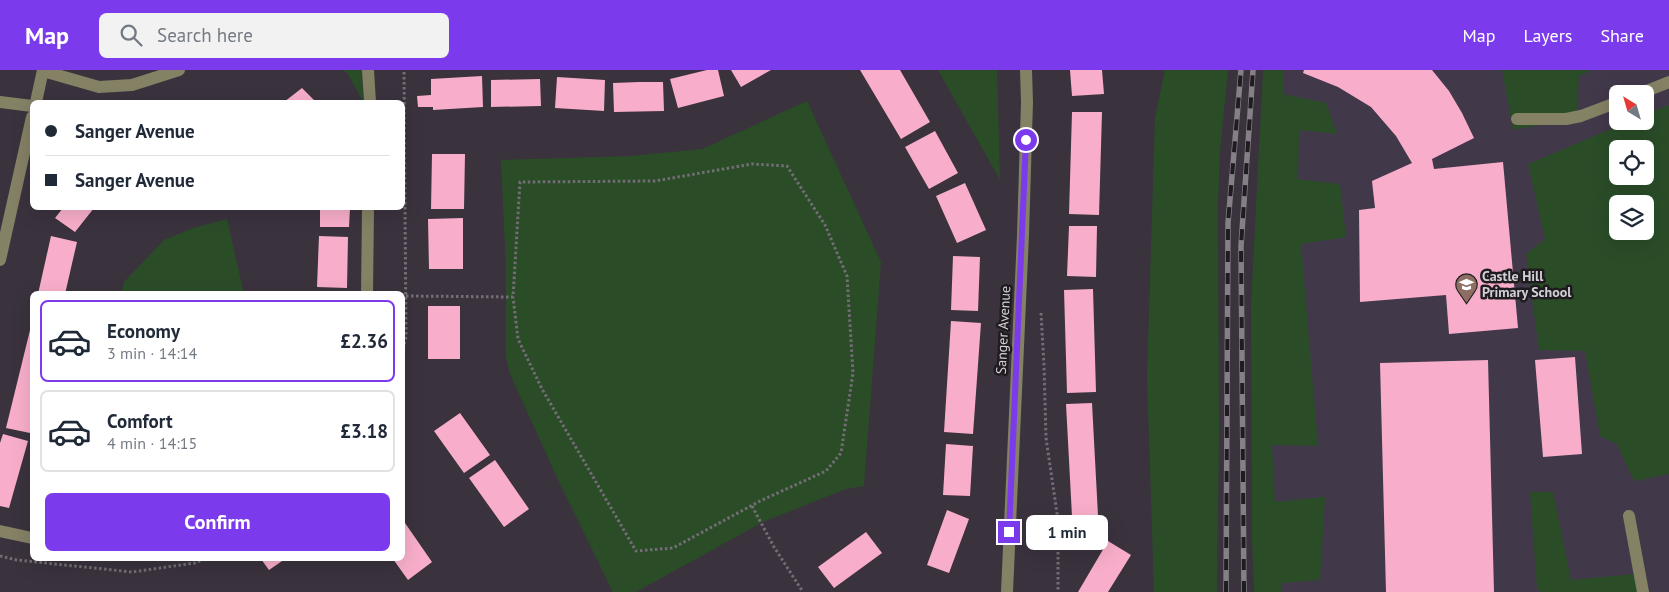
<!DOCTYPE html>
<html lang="en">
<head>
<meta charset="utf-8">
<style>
	:root { --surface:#fff; --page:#f2f2f3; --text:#1f2937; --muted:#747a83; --line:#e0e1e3; --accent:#7c3aed }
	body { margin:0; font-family:"PT Sans",sans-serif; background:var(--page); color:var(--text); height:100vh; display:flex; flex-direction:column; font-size:19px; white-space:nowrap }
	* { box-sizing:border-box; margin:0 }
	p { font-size:16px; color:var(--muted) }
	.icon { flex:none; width:28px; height:28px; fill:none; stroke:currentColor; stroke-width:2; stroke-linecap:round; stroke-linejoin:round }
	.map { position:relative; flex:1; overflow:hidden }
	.details { position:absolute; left:30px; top:221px; width:375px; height:270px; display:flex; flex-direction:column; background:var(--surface); border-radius:8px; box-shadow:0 5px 20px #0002 }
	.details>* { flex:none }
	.guide { position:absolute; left:30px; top:30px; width:375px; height:110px; border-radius:8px; box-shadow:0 5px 20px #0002; display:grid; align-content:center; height:110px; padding:0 15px; background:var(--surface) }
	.needle { width:32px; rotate:323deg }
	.tools { position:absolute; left:1609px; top:15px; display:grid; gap:10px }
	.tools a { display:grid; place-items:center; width:45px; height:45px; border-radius:8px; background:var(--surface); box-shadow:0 5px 20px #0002; font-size:25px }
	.end { position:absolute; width:22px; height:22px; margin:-11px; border:6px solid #7c3aed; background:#fff; box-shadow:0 0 0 2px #fff }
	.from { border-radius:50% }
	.bubble { position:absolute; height:35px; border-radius:8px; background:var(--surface); box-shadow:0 5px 20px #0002; font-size:16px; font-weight:700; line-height:35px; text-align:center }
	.guide b { display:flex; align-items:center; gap:18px; height:48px; font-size:19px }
	.guide b+b { border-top:1px solid var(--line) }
	.guide i { width:12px; height:12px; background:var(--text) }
	ul { padding:9px 0 0; list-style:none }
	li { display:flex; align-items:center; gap:15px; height:82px; margin:0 10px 8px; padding:0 5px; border:2px solid var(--line); border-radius:8px }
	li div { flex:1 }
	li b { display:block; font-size:19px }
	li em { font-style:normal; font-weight:700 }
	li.selected { border-color:var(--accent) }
	li>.icon { width:45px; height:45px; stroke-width:1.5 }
	.primary-button { display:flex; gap:10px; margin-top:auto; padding:10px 15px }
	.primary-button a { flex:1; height:58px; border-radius:8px; background:var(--accent); color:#fff; font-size:20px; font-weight:700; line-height:58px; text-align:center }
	header { display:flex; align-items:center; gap:30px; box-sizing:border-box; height:70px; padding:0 25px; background:var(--accent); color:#fff }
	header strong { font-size:24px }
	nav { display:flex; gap:28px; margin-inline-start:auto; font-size:18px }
	.search { width:350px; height:45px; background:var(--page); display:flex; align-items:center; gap:12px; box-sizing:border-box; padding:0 18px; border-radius:8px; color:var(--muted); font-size:19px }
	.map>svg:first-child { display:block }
	.education { fill:#41394a; fill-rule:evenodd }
	.green { fill:#2a4d28; fill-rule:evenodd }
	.building { fill:#f8aeca }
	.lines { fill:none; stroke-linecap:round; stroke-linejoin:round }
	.path { stroke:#746d76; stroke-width:3; stroke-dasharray:2.5 2.5; stroke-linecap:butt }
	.minor { stroke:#848165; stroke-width:12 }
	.rail-casing { stroke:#857f88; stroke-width:5.5 }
	.rail { stroke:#1f1c20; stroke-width:4; stroke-dasharray:11; stroke-linecap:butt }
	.route { stroke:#7c3aed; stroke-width:6 }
	.labels { text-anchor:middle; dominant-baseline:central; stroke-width:5; stroke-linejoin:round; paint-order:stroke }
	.poi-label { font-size:14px; font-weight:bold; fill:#d4cfd6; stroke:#1f1c20; text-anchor:start }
	.street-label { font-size:14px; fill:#d4cfd6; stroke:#1f1c20 }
</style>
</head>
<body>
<header>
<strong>Map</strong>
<div class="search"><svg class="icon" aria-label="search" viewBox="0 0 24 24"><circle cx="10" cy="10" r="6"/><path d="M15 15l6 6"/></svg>Search here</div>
<nav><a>Map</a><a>Layers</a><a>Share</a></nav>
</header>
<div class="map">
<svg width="1669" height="522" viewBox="0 0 1669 522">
	<rect width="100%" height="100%" fill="#3a323d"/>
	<path class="education" d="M1265,0H1543L1552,19L1591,0H1669V522H1265ZM1618,24H1645V51H1618ZM1618,79H1645V106H1618ZM1618,134H1645V161H1618Z"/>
	<path class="green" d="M342,0H362L363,32L348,4Z
		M938,0H997L1000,110Z
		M1165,0H1228L1220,81L1218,133L1219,360L1217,522H1154L1147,307L1155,47Z
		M1263,0H1284L1283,24L1326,33L1337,64L1299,60L1298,109L1340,114L1346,167L1301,174L1318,376L1272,375L1275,432L1325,427L1320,510L1282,513V522H1254L1252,471L1251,234Z
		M1502,0H1591L1579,6L1576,49L1513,60Z
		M807,31L881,192L864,416L846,419L763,452L636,522H613L559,412L510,304L506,288V199L501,90L631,86L702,79Z
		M1669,35V404L1634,411L1617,374L1600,366L1585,281L1539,280L1526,184L1545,169L1528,94L1630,51H1645V45ZM1618,79H1645V106H1618ZM1618,134H1645V161H1618Z
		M227,149L244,224H121L124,212L164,170L193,158Z
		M1530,422H1553L1571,510L1635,504L1640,522H1542L1537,519Z"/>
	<path class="building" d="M707,0H718L724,26L678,38L670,9Z
		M731,0H771L741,17Z
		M860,0H900L930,52L901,69Z
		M1070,0H1102L1104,24L1072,26Z
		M1304,0H1432L1449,21L1462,43L1474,68L1432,89L1434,99L1503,92L1518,258L1449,264L1446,225L1360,232L1359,140L1375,138L1372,111L1412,93L1396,66L1371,37L1338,17L1303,3Z
		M482,6L483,37L433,40V37H418L417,26L431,25V9Z
		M557,7L605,10L604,41L555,38Z
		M540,9L541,36L491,37V10Z
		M639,12H663L664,41L614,42L613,13Z
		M302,18L316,32H284Z
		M1072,42H1102L1099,145L1069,144Z
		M935,61L958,103L929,119L905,77Z
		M432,84H465L464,139H431Z
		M965,113L986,160L957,173L936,126Z
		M63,138H94L75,162L55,148Z
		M320,138H350L349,157H320Z
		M463,148V199H429L428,149Z
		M1069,156H1097L1096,207L1067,206Z
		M51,166L77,172L65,224H38Z
		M319,166L348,167L347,218L317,217Z
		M953,186L980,187L978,241L951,240Z
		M1093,219L1096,322L1067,323L1064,220Z
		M428,236H460V289H428Z
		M951,251L981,253L973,364L944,362Z
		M32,252V352L30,363L6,358Z
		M1575,287L1582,384L1543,387L1535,290Z
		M1488,290L1494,522H1386L1380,293Z
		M1092,333L1099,464L1073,465L1066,334Z
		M460,343L490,385L464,403L434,361Z
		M3,364L28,371L9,438L0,436V373Z
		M946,374L973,376L970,426L943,425Z
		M495,390L529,439L504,457L469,408Z
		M947,440L969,449L949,503L927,495Z
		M405,453L432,492L408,510L393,489H402V455Z
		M866,462L882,483L834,518L818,497Z
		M1108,471L1131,485L1108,522H1078Z
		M261,489H285L269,500Z"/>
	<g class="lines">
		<path class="path" d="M406,226L513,227L520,112L655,111L752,94L787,96L825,155L847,206L853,303L841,383L826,401L760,431L673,478L636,481L542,319L518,269L513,227
			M1041,243L1044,295L1046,368L1058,450V522
			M402,284L406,267L404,0
			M752,436L774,477L803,522
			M0,486L17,490L132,502L195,493L204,489"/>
		<path class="minor" d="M368,0L370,32
			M43,1L99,17L132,15L179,0
			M1639,24L1669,12
			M0,32L32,36
			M36,32L43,0
			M1517,49H1566L1581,46L1618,32
			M0,190L32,47
			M367,224L368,138
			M1629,446L1643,522
			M0,461L32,468
			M1007,522L1023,165L1027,32L1026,0"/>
		<defs>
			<path id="rail" d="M1226,522L1228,153L1241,0
				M1244,522L1241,176L1253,0"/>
		</defs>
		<use href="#rail" class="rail-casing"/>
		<use href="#rail" class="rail"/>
	</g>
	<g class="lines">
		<path class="route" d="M1009,462L1026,70"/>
	</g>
	<defs>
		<symbol id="school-pin" viewBox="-11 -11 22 30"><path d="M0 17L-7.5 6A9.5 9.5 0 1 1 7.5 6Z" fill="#8d6e63" stroke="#1f1c20"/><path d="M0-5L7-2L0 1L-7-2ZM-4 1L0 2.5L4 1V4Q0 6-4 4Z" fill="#fff"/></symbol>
	</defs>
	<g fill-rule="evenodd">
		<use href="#school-pin" x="1454" y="202" width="25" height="34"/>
	</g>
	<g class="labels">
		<g class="poi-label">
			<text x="1482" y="206">Castle Hill<tspan x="1482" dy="16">Primary School</tspan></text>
		</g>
		<g class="street-label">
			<text transform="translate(1003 260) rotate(-87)">Sanger Avenue</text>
		</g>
	</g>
</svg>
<div class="tools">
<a><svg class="needle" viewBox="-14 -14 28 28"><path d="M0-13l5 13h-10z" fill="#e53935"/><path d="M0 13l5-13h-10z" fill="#747a83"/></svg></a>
<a><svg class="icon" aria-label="locate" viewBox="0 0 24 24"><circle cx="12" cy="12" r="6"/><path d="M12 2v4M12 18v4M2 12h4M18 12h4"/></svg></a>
<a><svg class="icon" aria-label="layers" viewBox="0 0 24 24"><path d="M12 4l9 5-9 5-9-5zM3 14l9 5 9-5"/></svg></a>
</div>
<i class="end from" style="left:1026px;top:70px"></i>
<i class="end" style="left:1009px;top:462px"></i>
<div class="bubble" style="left:1026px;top:445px;width:82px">1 min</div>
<div class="guide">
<b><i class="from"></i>Sanger Avenue</b>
<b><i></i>Sanger Avenue</b>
</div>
<section class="details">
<ul>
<li class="selected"><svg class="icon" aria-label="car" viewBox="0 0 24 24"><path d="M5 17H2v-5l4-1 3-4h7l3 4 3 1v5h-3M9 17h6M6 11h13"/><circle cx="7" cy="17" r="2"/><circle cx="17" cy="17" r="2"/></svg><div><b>Economy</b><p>3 min · 14:14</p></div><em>£2.36</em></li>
<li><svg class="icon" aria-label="car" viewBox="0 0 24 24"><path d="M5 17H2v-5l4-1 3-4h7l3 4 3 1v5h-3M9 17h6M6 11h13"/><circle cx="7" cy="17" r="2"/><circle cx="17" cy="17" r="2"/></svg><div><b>Comfort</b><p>4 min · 14:15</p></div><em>£3.18</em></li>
</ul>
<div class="primary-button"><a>Confirm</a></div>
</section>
</div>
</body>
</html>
